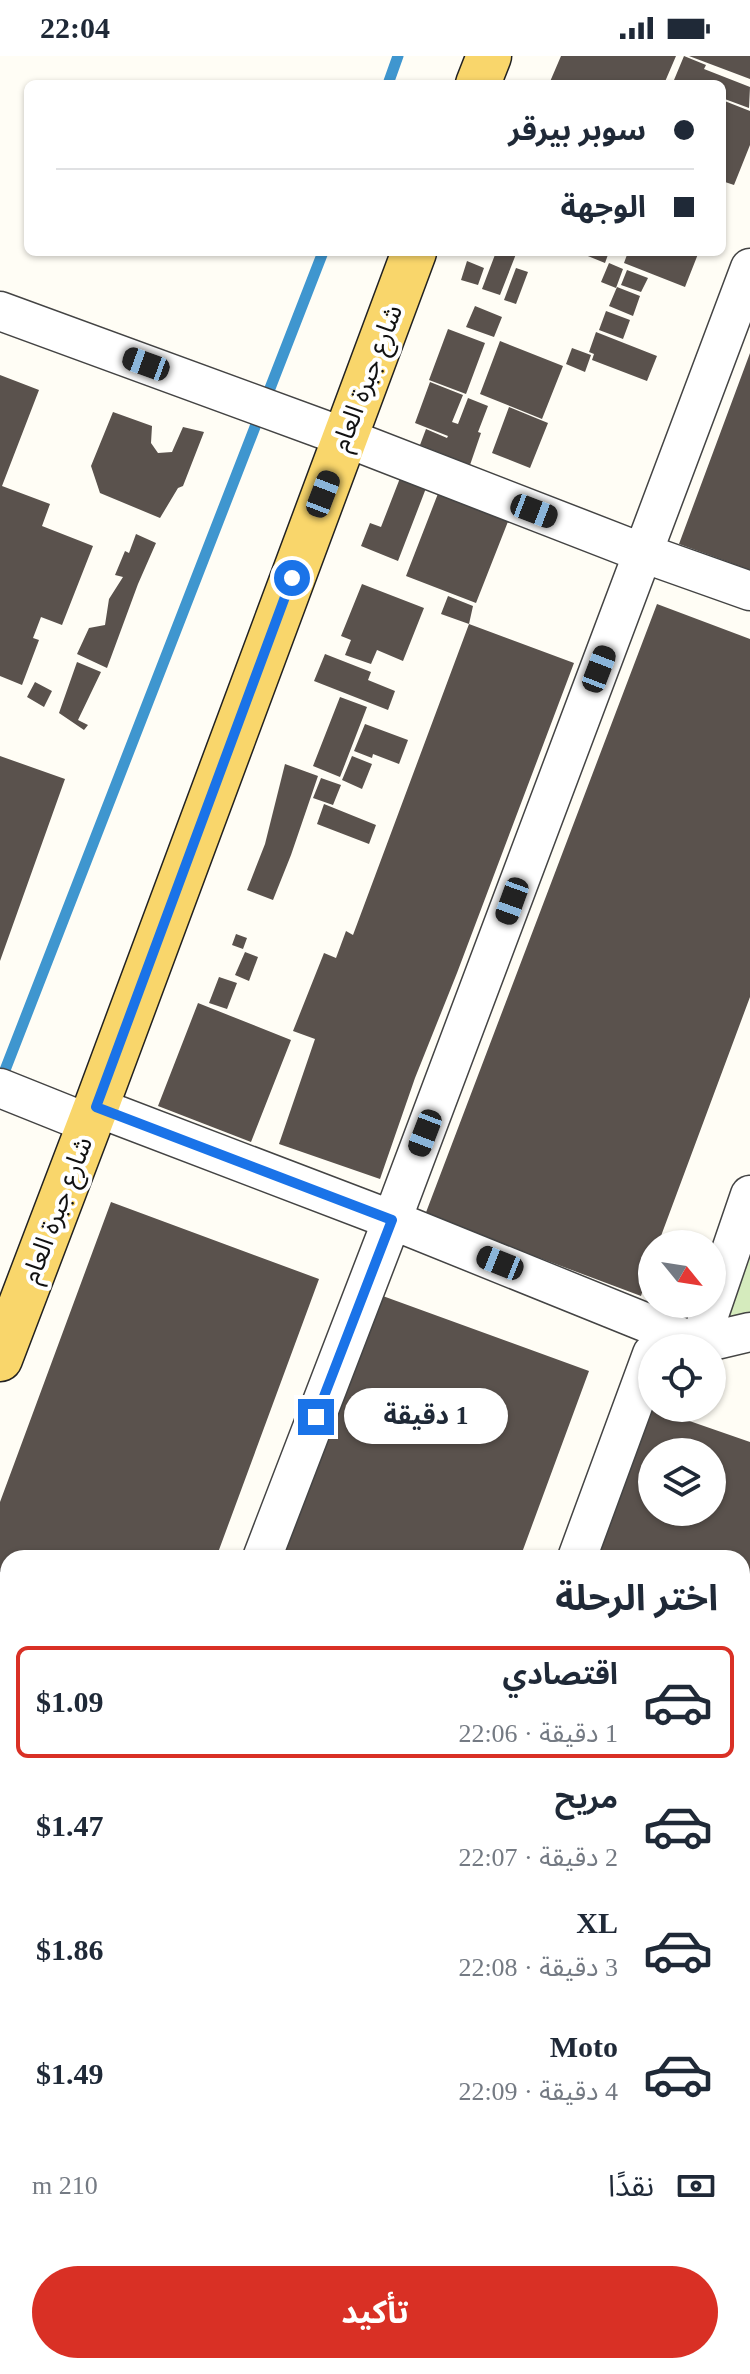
<!DOCTYPE html>
<html lang="ar">
<head>
<meta charset="utf-8">
<style>
	:root { --surface:#fff; --page:#f6f6f7; --text:#1f2937; --muted:#747a83; --line:#e0e1e3; --accent:#d93025 }
	body { margin:0; font-family:"Times New Roman","Noto Sans Arabic",serif; background:var(--page); color:var(--text); direction:rtl; height:100vh; display:flex; flex-direction:column; font-size:30px; white-space:nowrap }
	* { box-sizing:border-box; margin:0 }
	p { font-size:26px; color:var(--muted) }
	.icon { flex:none; width:44px; height:44px; fill:none; stroke:currentColor; stroke-width:2; stroke-linecap:round; stroke-linejoin:round }
	.map { position:relative; flex:1; overflow:hidden; direction:ltr }
	.panel { position:absolute; left:0px; top:1494px; width:750px; height:824px; display:flex; flex-direction:column; background:var(--surface); border-radius:24px 24px 0 0; box-shadow:0 2px 6px #0004; direction:rtl }
	.panel>* { flex:none }
	.banner { position:absolute; left:24px; top:24px; width:702px; height:176px; border-radius:12px; box-shadow:0 2px 6px #0004; direction:rtl; display:grid; align-content:center; height:176px; padding:0 32px; background:var(--surface) }
	.needle { width:52px; rotate:120deg }
	.fabs { position:absolute; left:638px; top:1174px; display:grid; gap:16px }
	.fabs a { display:grid; place-items:center; width:88px; height:88px; border-radius:50%; background:var(--surface); box-shadow:0 2px 6px #0004; font-size:40px }
	.end { position:absolute; width:36px; height:36px; margin:-18px; border:10px solid #1a73e8; background:#fff; box-shadow:0 0 0 4px #fff }
	.from { border-radius:50% }
	.bubble { position:absolute; height:56px; border-radius:28px; background:var(--surface); box-shadow:0 2px 6px #0004; font-size:26px; font-weight:700; line-height:56px; text-align:center; direction:rtl }
	.car { position:absolute; width:24px; height:48px; margin:-24px -12px; border-radius:10px; box-shadow:0 0 6px 2px #0007; background:linear-gradient(#222 24%,#8ab4d8 0 40%,#222 0 76%,#8ab4d8 0 86%,#222 0) }
	.banner b { display:flex; align-items:center; gap:28px; height:76px; font-size:30px }
	.banner b+b { border-top:2px solid var(--line) }
	.banner i { width:20px; height:20px; background:var(--text) }
	ul { padding:0; list-style:none }
	li { display:flex; align-items:center; gap:24px; height:112px; margin:0 16px 12px; padding:0 16px; border:4px solid transparent; border-radius:12px }
	li div { flex:1 }
	li b { display:block; font-size:30px }
	li em { font-style:normal; font-weight:700 }
	li.selected { border-color:var(--accent) }
	li>.icon { width:72px; height:72px; stroke-width:1.5 }
	h2 { padding:0 32px; font-size:36px; line-height:96px }
	.pay { display:flex; align-items:center; gap:20px; height:88px; padding:0 32px; font-size:30px }
	.pay p { margin-inline-start:auto }
	.button { display:flex; gap:16px; margin-top:auto; padding:16px 32px }
	.button a { flex:1; height:92px; border-radius:48px; background:var(--accent); color:#fff; font-size:32px; font-weight:700; line-height:92px; text-align:center }
	.status { display:flex; justify-content:space-between; align-items:center; height:56px; padding:0 40px; background:var(--surface); direction:ltr }
	.status svg { height:22px; fill:currentColor }
	.map>svg:first-child { display:block }
	.green { fill:#d5ebbd }
	.pitch { fill:#e6f2cf }
	.lines { fill:none; stroke-linecap:round; stroke-linejoin:round }
	.stream { stroke:#3f96cf; stroke-width:11 }
	.building { fill:#5a524d; fill-rule:evenodd }
	.minor-casing { stroke:#444; stroke-width:41 }
	.major-casing { stroke:#222; stroke-width:47 }
	.minor { stroke:#fff; stroke-width:38 }
	.major { stroke:#f9d66b; stroke-width:44 }
	.route { stroke:#1a73e8; stroke-width:10 }
	.labels { text-anchor:middle; dominant-baseline:central; stroke-width:8; stroke-linejoin:round; paint-order:stroke }
	.street-label { font-size:26px; fill:#111; stroke:#fff }
</style>
</head>
<body>
<div class="status"><b>22:04</b><svg viewBox="0 0 49 12"><path d="M0 12V9h3v3zM5 12V6h3v6zM10 12V3h3v9zM15 12V0h3v12zM26 1h20v11H26zM47 4h2v5h-2z"/></svg></div>
<div class="map">
<svg width="750" height="2318" viewBox="0 0 750 2318">
	<rect width="100%" height="100%" fill="#fffdf5"/>
	<path class="green" d="M750,1165V1291L709,1275Z"/>
	<path class="pitch" d="M308,2310H389L411,2318H305Z"/>
	<g class="lines">
		<path class="stream" d="M388,28L398,0
			M0,1027L323,196"/>
	</g>
	<path class="building" d="M561,0H676L664,28H549Z
		M684,0L706,9L704,13L750,31L749,52L722,42V28H685L674,24Z
		M689,0H750V23Z
		M722,44L750,55V89L734,129L722,125Z
		M496,196L516,198L500,239L482,233Z
		M578,196H609L605,207Z
		M628,196H692L698,198L685,231L624,207Z
		M467,205L484,212L478,229L461,224Z
		M609,207L623,213L616,232L601,226Z
		M516,212L528,216L516,248L504,244Z
		M627,214L648,222L641,236L621,229Z
		M617,231L640,240L633,260L609,250Z
		M475,250L502,261L494,281L466,271Z
		M606,255L630,264L623,283L599,274Z
		M448,273L485,287L466,338L429,324Z
		M596,276L657,300L647,325L592,304L594,298L589,296Z
		M500,285L563,310L542,363L480,338Z
		M572,292L591,299L585,316L566,308Z
		M750,297V514L679,488Z
		M0,319L39,334L2,430L50,448L42,470L93,490L62,569L41,561L33,582L39,584L22,629L0,620Z
		M430,326L463,339L452,366L458,368L468,342L488,350L478,376L481,377L470,409L420,389L426,373L447,382L448,380L415,367Z
		M509,351L548,367L530,412L492,397Z
		M113,356L152,370L151,387L158,397L172,396L183,371L204,376L183,430L178,432L160,462L100,437L91,410Z
		M402,417L428,427L398,505L361,490L370,467L381,471Z
		M439,435L509,463L476,547L406,520Z
		M136,478L156,487L138,528L107,612L77,598L89,572L105,569L109,543L123,521L115,519L125,495L129,497Z
		M362,528L424,552L403,605L377,594L371,608L345,599L351,584L341,580Z
		M448,540L473,550L469,568L441,558Z
		M657,548L750,583V941L658,1188H652V1206L641,1240L425,1159Z
		M469,568L574,607L457,917L415,1022L380,1123L279,1088L315,983L293,975L324,897L336,902L346,875L353,879Z
		M325,598L371,616L368,624L395,635L388,654L314,625Z
		M77,606L101,616L78,664L88,669L84,674L59,657Z
		M35,626L52,635L44,651L27,641Z
		M340,641L367,651L340,721L313,710Z
		M365,668L408,684L399,708L373,698L372,702L354,695Z
		M0,700L65,723L0,905Z
		M352,700L372,708L362,733L342,724Z
		M285,708L318,720L291,799L273,844L247,834L265,788Z
		M321,722L341,729L333,749L313,742Z
		M324,748L376,769L369,788L317,768Z
		M236,878L247,882L243,893L232,889Z
		M245,896L258,901L249,925L235,919Z
		M219,921L237,927L227,953L209,947Z
		M198,947L291,984L251,1086L158,1050Z
		M111,1146L319,1223L216,1502H8V1533L0,1530V1446Z
		M380,1239L589,1315L520,1502H283Z
		M652,1352L750,1386V1708L742,1729V1502H589ZM652,1396H712V1456H652Z
		M0,1608L8,1611V2057L0,2054Z
		M750,1955V2318L728,2310H742V1976Z"/>
	<g class="lines">
		<defs>
			<path id="minor" d="M0,255L344,381L643,497L750,535
				M0,1032L90,1068
				M96,1051L392,1164L699,1288L750,1276
				M699,1288L750,1139
				M262,1502L392,1164L750,212
				M577,1502L652,1298
				M0,1535L8,1538
				M742,1832L750,1835
				M742,1927L750,1904
				M0,2063L8,2066
				M0,2205L8,2184
				M695,2310L716,2318
				M287,2318L290,2310
				M559,2318L562,2310"/>
			<path id="major" d="M478,28L489,0
				M0,1303L96,1051L414,196"/>
		</defs>
		<use href="#minor" class="minor-casing"/>
		<use href="#major" class="major-casing"/>
		<use href="#minor" class="minor"/>
		<use href="#major" class="major"/>
	</g>
	<g class="lines">
		<path class="route" d="M292,522L96,1051L392,1164L316,1361"/>
	</g>
	<g class="labels">
		<g class="street-label">
			<text transform="translate(367 322) rotate(-69)">شارع جبرة العام</text>
			<text transform="translate(57 1154) rotate(-69)">شارع جبرة العام</text>
		</g>
	</g>
</svg>
<div class="fabs">
<a><svg class="needle" viewBox="-14 -14 28 28"><path d="M0-13l5 13h-10z" fill="#e53935"/><path d="M0 13l5-13h-10z" fill="#747a83"/></svg></a>
<a><svg class="icon" aria-label="locate" viewBox="0 0 24 24"><circle cx="12" cy="12" r="6"/><path d="M12 2v4M12 18v4M2 12h4M18 12h4"/></svg></a>
<a><svg class="icon" aria-label="layers" viewBox="0 0 24 24"><path d="M12 4l9 5-9 5-9-5zM3 14l9 5 9-5"/></svg></a>
</div>
<i class="end from" style="left:292px;top:522px"></i>
<i class="end" style="left:316px;top:1361px"></i>
<div class="bubble" style="left:344px;top:1332px;width:164px">1 دقيقة</div>
<i class="car" style="left:146px;top:308px;rotate:290deg"></i>
<i class="car" style="left:323px;top:438px;rotate:21deg"></i>
<i class="car" style="left:534px;top:455px;rotate:111deg"></i>
<i class="car" style="left:599px;top:613px;rotate:21deg"></i>
<i class="car" style="left:512px;top:845px;rotate:200deg"></i>
<i class="car" style="left:425px;top:1077px;rotate:201deg"></i>
<i class="car" style="left:500px;top:1207px;rotate:292deg"></i>
<div class="banner">
<b><i class="from"></i>سوبر بيرقر</b>
<b><i></i>الوجهة</b>
</div>
<section class="panel">
<h2>اختر الرحلة</h2>
<ul>
<li class="selected"><svg class="icon" aria-label="car" viewBox="0 0 24 24"><path d="M5 17H2v-5l4-1 3-4h7l3 4 3 1v5h-3M9 17h6M6 11h13"/><circle cx="7" cy="17" r="2"/><circle cx="17" cy="17" r="2"/></svg><div><b>اقتصادي</b><p>1 دقيقة · 22:06</p></div><em>$1.09</em></li>
<li><svg class="icon" aria-label="car" viewBox="0 0 24 24"><path d="M5 17H2v-5l4-1 3-4h7l3 4 3 1v5h-3M9 17h6M6 11h13"/><circle cx="7" cy="17" r="2"/><circle cx="17" cy="17" r="2"/></svg><div><b>مريح</b><p>2 دقيقة · 22:07</p></div><em>$1.47</em></li>
<li><svg class="icon" aria-label="car" viewBox="0 0 24 24"><path d="M5 17H2v-5l4-1 3-4h7l3 4 3 1v5h-3M9 17h6M6 11h13"/><circle cx="7" cy="17" r="2"/><circle cx="17" cy="17" r="2"/></svg><div><b>XL</b><p>3 دقيقة · 22:08</p></div><em>$1.86</em></li>
<li><svg class="icon" aria-label="car" viewBox="0 0 24 24"><path d="M5 17H2v-5l4-1 3-4h7l3 4 3 1v5h-3M9 17h6M6 11h13"/><circle cx="7" cy="17" r="2"/><circle cx="17" cy="17" r="2"/></svg><div><b>Moto</b><p>4 دقيقة · 22:09</p></div><em>$1.49</em></li>
</ul>
<div class="pay"><svg class="icon" aria-label="cash" viewBox="0 0 24 24"><path d="M3 7h18v10H3z"/><circle cx="12" cy="12" r="2"/></svg>نقدًا<p>210 m</p></div>
<div class="button"><a>تأكيد</a></div>
</section>
</div>
</body>
</html>
